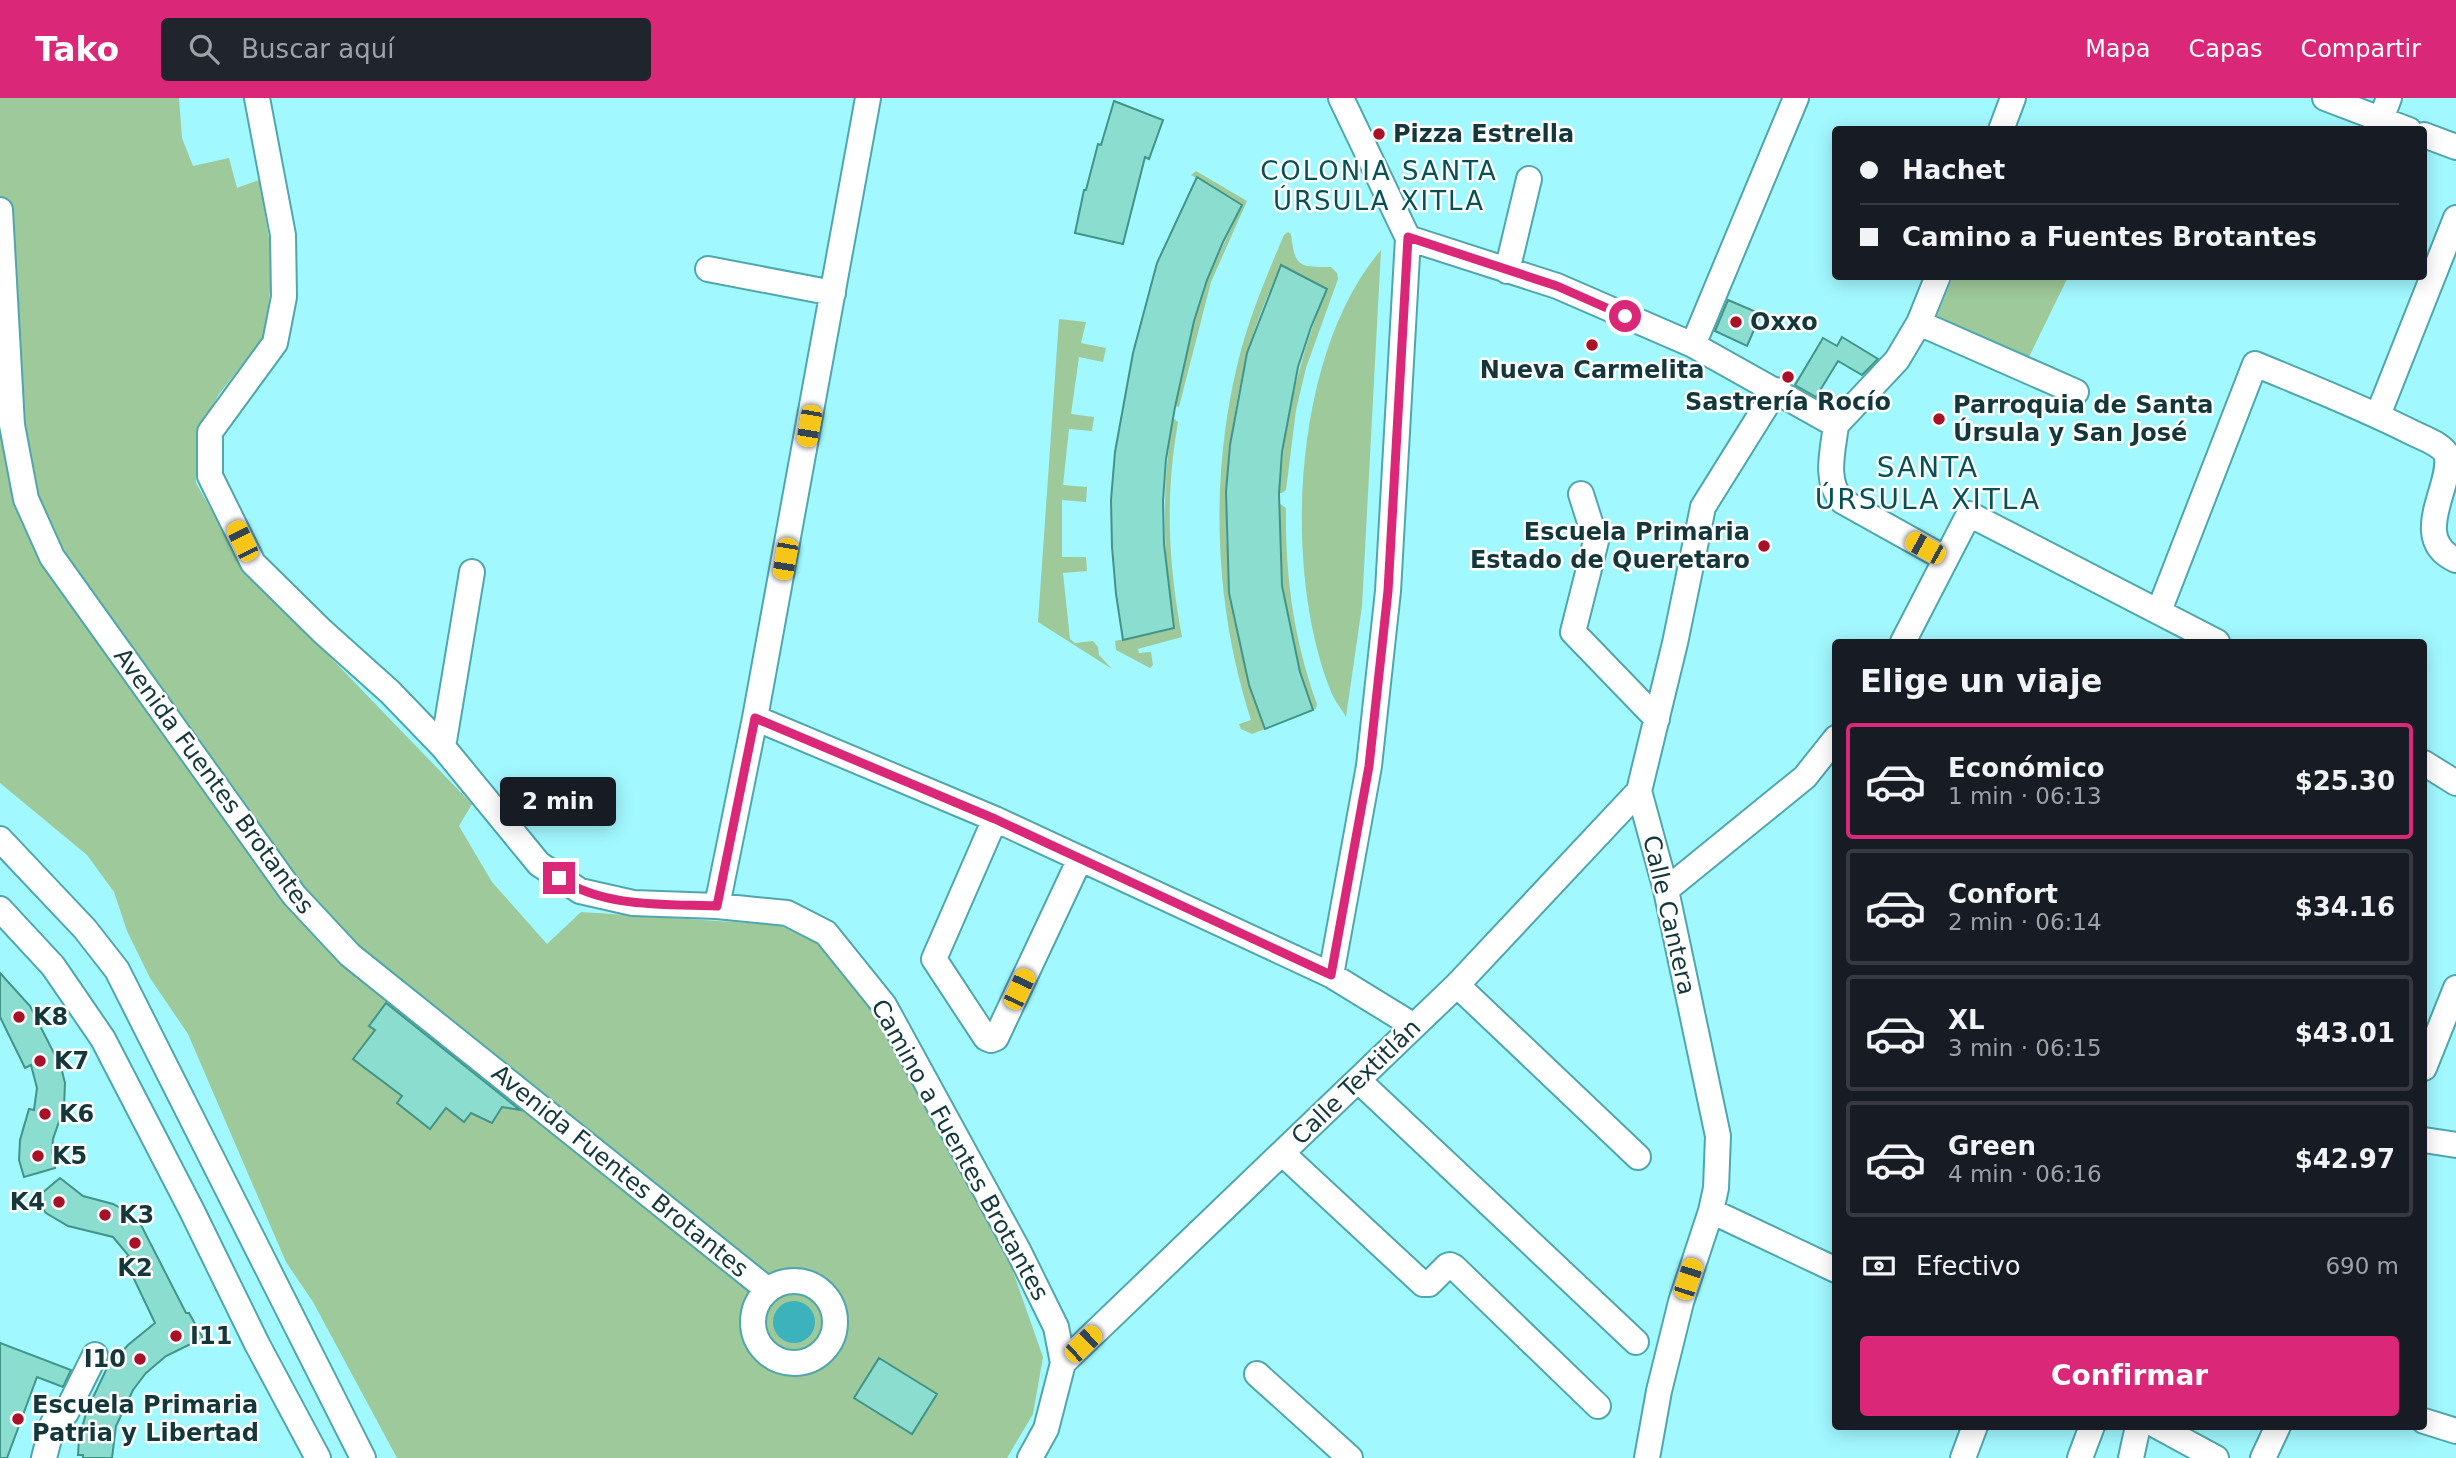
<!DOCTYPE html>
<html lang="es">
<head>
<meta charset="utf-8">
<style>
	:root { --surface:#171b24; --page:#20242c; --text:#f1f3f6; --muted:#9ea1a6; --line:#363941; --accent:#db2777 }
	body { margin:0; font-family:"DejaVu Sans",sans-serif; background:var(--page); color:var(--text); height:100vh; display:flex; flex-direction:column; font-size:26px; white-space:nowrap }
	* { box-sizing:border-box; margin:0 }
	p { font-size:23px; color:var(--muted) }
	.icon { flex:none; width:38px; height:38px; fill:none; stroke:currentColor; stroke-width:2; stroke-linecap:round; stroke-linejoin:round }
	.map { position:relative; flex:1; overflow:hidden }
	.drawer { position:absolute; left:1832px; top:541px; width:595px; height:791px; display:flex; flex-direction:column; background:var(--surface); border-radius:7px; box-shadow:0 4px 18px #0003 }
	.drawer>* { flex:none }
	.banner { position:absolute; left:1832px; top:28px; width:595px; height:154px; border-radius:7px; box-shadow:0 4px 18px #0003; display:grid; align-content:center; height:154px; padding:0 28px; background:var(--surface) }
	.end { position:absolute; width:32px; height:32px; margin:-16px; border:9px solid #db2777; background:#fff; box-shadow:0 0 0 4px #fff }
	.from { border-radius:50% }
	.bubble { position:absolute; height:49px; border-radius:7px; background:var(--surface); box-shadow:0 4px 18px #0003; font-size:23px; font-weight:800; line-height:49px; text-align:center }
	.car { position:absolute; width:21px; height:42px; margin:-21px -10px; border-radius:9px; box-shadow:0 0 5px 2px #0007; background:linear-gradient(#f5c518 24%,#345 0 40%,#f5c518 0 76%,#345 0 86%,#f5c518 0) }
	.banner b { display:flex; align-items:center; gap:24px; height:66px; font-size:26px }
	.banner b+b { border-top:2px solid var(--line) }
	.banner i { width:18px; height:18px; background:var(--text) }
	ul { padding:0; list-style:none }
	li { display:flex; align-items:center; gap:21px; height:116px; margin:0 14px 10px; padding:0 14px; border:4px solid var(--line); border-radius:7px }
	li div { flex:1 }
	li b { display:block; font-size:26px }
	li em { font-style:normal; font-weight:800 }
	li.current { border-color:var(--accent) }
	li>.icon { width:63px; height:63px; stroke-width:1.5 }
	h2 { padding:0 28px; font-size:32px; line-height:84px }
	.pay { display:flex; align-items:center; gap:18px; height:77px; padding:0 28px; font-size:26px }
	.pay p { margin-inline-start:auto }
	.button { display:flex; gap:14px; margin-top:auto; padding:14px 28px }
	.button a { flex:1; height:80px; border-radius:7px; background:var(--accent); color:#fff; font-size:28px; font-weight:800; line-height:80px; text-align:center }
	header { display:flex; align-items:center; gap:42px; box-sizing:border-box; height:98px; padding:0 35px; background:var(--accent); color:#fff }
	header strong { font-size:33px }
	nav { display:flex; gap:38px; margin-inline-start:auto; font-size:24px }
	.search { width:490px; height:63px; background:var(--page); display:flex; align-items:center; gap:18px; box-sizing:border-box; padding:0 24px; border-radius:7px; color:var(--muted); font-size:26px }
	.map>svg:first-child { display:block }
	.green { fill:#9ec99a }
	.water { fill:#3cb3bc }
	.building { fill:#8bddcf; stroke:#419488; stroke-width:2 }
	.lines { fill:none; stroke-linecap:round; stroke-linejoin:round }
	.minor-casing { stroke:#50a6ad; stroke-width:28 }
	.minor { stroke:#fff; stroke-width:24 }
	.route { stroke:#db2777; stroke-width:9 }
	.poi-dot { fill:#a81126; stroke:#fff; stroke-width:2.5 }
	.labels { text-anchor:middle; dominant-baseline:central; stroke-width:5; stroke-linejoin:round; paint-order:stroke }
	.poi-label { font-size:24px; font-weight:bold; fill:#13373a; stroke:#fff; text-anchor:start }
	.street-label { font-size:24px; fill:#13373a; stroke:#fff }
	.neighbourhood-label { font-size:26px; letter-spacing:2px; fill:#045157; stroke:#fff }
	.quarter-label { font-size:28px; letter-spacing:2px; fill:#045157; stroke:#fff }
</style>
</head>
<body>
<header>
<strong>Tako</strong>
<div class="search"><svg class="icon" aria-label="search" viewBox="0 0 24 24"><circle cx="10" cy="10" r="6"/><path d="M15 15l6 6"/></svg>Buscar aquí</div>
<nav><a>Mapa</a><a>Capas</a><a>Compartir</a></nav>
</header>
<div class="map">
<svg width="2456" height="1360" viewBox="0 0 2456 1360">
	<rect width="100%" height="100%" fill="#a2f8ff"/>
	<path class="green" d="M0,0H179L182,40L193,68L229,60L237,90L259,82L273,164L265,238L219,296L196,337V385L245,471L472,706L459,728L492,784L547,846L581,814L779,827L819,846L876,919L1004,1148L1043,1259L1033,1316L1007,1360H397L313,1204L286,1164L188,936L150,880L127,833L114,794L87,757L0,685Z
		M1196,73L1247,103L1211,184L1179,309L1175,308L1194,223L1207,182L1242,107L1191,77Z
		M1288,134L1291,136C1295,169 1298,169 1331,169L1337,175L1338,181L1306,270L1296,312L1286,392L1282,395H1279C1285,321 1299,259 1327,191L1281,167C1268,196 1255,226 1247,257C1215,385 1219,507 1265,631L1252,636L1241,631L1239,626L1251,622C1213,503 1209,373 1241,252C1252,213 1268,174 1284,137Z
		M1381,152L1362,508L1346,619C1341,610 1333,601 1330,591C1282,469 1293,254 1381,152Z
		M1953,179H2068L2027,263L1934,225Z
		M1059,221L1086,224L1081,245L1106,250L1103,264L1079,259L1071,316L1094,319L1092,333L1069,331L1063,387L1087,389L1086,404L1062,402V459H1086L1087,473L1063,475L1070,541L1075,545L1093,543L1098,549L1099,557L1112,571L1038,524Z
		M1173,320L1178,324C1165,399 1168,464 1182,539L1138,551L1139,555L1151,554L1153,567L1150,570L1116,552L1115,543L1174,530C1163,455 1161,395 1173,320Z
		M1279,405L1286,410C1285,478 1294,543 1317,606L1316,611L1313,612L1300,574L1282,488Z"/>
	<path class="water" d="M773 1224a21 21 0 1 1 42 0a21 21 0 1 1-42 0Z"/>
	<path class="building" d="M1114,3L1163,22L1149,61L1145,59L1123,146L1075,135L1084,92H1086L1098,46L1101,47Z
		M1197,79L1242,107L1223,144L1207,182L1194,223L1175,309L1166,361L1163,403L1164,446L1174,530L1123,542L1116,496L1112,449L1111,402L1115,354L1133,255L1157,165Z
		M1281,167L1327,191L1311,229L1298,269L1282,354L1279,396L1282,488L1300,574L1313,612L1265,631L1249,587L1229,495L1226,394L1230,347L1247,255Z
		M1728,202L1761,216L1747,248L1715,233Z
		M1842,239L1878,261L1862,277L1838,263L1816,299L1795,287L1823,240L1837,248Z
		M0,875L30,908L61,969L65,985L64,1009L53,1041L52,1054L55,1070L24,1079L19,1062L20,1042L29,1011L34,1012L37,990L31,967L25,970L0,919Z
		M386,905L520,1012L502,1009L492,1025L471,1015L464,1024L446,1010L430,1031L397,1005L402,998L353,961L375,932L369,928Z
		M60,1080L83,1098L113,1106L131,1116L140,1125L186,1215H189L203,1240L166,1258L146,1275L133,1292L116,1328L112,1360H83V1357H78L79,1340L87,1312L106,1272L128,1247L155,1225L124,1160L129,1158L113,1139L68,1128L46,1115L35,1101Z
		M0,1245L71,1272L63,1289L37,1279L7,1360H0Z
		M879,1260L937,1296L912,1336L854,1300Z"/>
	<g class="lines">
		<defs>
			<path id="minor" d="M257,0L283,137L284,199L275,245L210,334V378L253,465L322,533L390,594L443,649L539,766L580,793L633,805L717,808L787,815L826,835L884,907L1018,1152L1056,1229L1063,1265L1046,1331L1030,1360
				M1341,0L1408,140L1557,188L1693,247L1836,327
				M2325,0L2409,32
				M2381,21L2389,0
				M2001,32L2013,0
				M2424,37L2456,49
				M0,112L12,327L26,401L52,459L294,797L350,857L768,1192
				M708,171L833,195
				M1507,173L1529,81
				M1919,225L2076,294
				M1693,247L1796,0
				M2378,317L2456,120
				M1836,327C1833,353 1824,382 1842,403L1946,461
				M1836,327L1897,262L1919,225L1938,178
				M1581,396L1596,443L1573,534L1657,621
				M2159,513L2255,266C2308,288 2362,309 2413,335C2423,340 2439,345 2446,355C2456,384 2407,440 2456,462
				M1903,544L1969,416L2217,544
				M755,620L995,721L1331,877L1414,928
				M443,649L472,474
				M2424,665L2456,685
				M995,721L934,861L986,940L991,942L996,940L1080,761
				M0,741L85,831L117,872L363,1360
				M1666,792L1805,679L1836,640
				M717,808L755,620L868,0
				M0,811L53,868L103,941L192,1113L257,1246L318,1360
				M1331,877L1369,668L1388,493L1408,140
				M1457,887L1638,1059
				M2424,970L2456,890
				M1359,983L1636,1244
				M2424,1042L2456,1047
				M1282,1055L1423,1186H1429L1447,1168L1450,1167L1454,1169L1598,1308
				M1711,1113L1836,1172
				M753 1224a41 41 0 1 1 82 0a41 41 0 1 1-82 0Z
				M1063,1265L1457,887L1639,693
				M1257,1276L1350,1360
				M2424,1323L2456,1333
				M2157,1328L2216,1360
				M44,1360L53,1325L66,1315L95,1257
				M1647,1360L1659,1293L1681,1204L1711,1113L1716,1090L1718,1038L1666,792L1639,693L1675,545L1703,409L1776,292
				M1963,1360L1975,1328
				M2080,1360L2092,1328
				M2131,1360L2138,1328
				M2263,1360L2278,1328"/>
		</defs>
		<use href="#minor" class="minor-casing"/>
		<use href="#minor" class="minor"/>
	</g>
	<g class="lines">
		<path class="route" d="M559,780C605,810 663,806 717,808L755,620L995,721L1331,877L1369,668L1388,493L1408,139L1557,188L1625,218"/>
	</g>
	<g class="poi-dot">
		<circle cx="1379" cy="36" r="7"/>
		<circle cx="1736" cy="224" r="7"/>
		<circle cx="1592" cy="247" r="7"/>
		<circle cx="1788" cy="279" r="7"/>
		<circle cx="1939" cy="321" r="7"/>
		<circle cx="1764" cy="448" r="7"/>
		<circle cx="19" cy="919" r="7"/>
		<circle cx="40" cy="963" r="7"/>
		<circle cx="45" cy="1016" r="7"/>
		<circle cx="38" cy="1058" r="7"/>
		<circle cx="59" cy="1104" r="7"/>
		<circle cx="105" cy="1117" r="7"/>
		<circle cx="135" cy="1145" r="7"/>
		<circle cx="176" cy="1238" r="7"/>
		<circle cx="140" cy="1261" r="7"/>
		<circle cx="18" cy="1321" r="7"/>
	</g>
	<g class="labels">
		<g class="poi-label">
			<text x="1393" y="36">Pizza Estrella</text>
			<text x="1750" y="224">Oxxo</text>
			<text x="1592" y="272" text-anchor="middle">Nueva Carmelita</text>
			<text x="1788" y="304" text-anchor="middle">Sastrería Rocío</text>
			<text x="1953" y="307">Parroquia de Santa<tspan x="1953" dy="28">Úrsula y San José</tspan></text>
			<text x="1750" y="434" text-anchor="end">Escuela Primaria<tspan x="1750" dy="28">Estado de Queretaro</tspan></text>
			<text x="33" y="919">K8</text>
			<text x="54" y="963">K7</text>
			<text x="59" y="1016">K6</text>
			<text x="52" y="1058">K5</text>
			<text x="45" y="1104" text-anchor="end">K4</text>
			<text x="119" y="1117">K3</text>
			<text x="135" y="1170" text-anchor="middle">K2</text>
			<text x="190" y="1238">I11</text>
			<text x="126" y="1261" text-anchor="end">I10</text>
			<text x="32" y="1307">Escuela Primaria<tspan x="32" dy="28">Patria y Libertad</tspan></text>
		</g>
		<g class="street-label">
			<text transform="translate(214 683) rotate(54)">Avenida Fuentes Brotantes</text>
			<text transform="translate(1669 817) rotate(77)">Calle Cantera</text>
			<text transform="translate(1356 984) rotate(-44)">Calle Textitlán</text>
			<text transform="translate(960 1052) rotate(61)">Camino a Fuentes Brotantes</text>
			<text transform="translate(620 1073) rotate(39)">Avenida Fuentes Brotantes</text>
		</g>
		<g class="neighbourhood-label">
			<text x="1379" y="73">COLONIA SANTA<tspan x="1379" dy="30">ÚRSULA XITLA</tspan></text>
		</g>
		<g class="quarter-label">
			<text x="1928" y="369">SANTA<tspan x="1928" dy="32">ÚRSULA XITLA</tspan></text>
		</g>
	</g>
</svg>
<i class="end from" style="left:1625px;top:218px"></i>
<i class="end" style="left:559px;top:780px"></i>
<div class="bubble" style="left:500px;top:679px;width:116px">2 min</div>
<i class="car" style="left:809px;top:328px;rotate:190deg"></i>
<i class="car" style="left:242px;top:443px;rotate:334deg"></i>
<i class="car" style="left:1925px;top:450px;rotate:299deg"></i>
<i class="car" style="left:785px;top:461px;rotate:190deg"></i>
<i class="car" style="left:1019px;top:891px;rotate:25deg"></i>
<i class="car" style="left:1688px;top:1181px;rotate:18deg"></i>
<i class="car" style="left:1083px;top:1246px;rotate:46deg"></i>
<div class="banner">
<b><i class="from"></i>Hachet</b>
<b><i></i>Camino a Fuentes Brotantes</b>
</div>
<section class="drawer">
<h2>Elige un viaje</h2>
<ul>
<li class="current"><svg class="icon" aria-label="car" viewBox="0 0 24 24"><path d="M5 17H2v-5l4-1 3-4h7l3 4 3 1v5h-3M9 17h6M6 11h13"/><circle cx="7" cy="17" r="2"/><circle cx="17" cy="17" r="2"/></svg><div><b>Económico</b><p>1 min · 06:13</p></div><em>$25.30</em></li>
<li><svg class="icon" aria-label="car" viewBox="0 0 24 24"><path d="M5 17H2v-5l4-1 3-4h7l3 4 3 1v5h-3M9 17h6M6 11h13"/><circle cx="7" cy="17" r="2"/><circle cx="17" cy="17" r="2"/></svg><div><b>Confort</b><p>2 min · 06:14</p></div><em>$34.16</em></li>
<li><svg class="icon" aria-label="car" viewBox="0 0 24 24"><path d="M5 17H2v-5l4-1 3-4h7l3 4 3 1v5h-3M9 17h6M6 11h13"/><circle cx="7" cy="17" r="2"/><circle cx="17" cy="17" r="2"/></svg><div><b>XL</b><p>3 min · 06:15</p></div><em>$43.01</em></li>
<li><svg class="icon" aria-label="car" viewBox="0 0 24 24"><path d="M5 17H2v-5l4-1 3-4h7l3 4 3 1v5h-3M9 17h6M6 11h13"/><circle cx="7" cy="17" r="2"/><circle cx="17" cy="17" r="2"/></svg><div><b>Green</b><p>4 min · 06:16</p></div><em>$42.97</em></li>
</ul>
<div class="pay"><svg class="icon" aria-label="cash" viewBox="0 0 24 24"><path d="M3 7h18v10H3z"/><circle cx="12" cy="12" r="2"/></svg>Efectivo<p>690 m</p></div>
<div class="button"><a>Confirmar</a></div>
</section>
</div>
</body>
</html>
